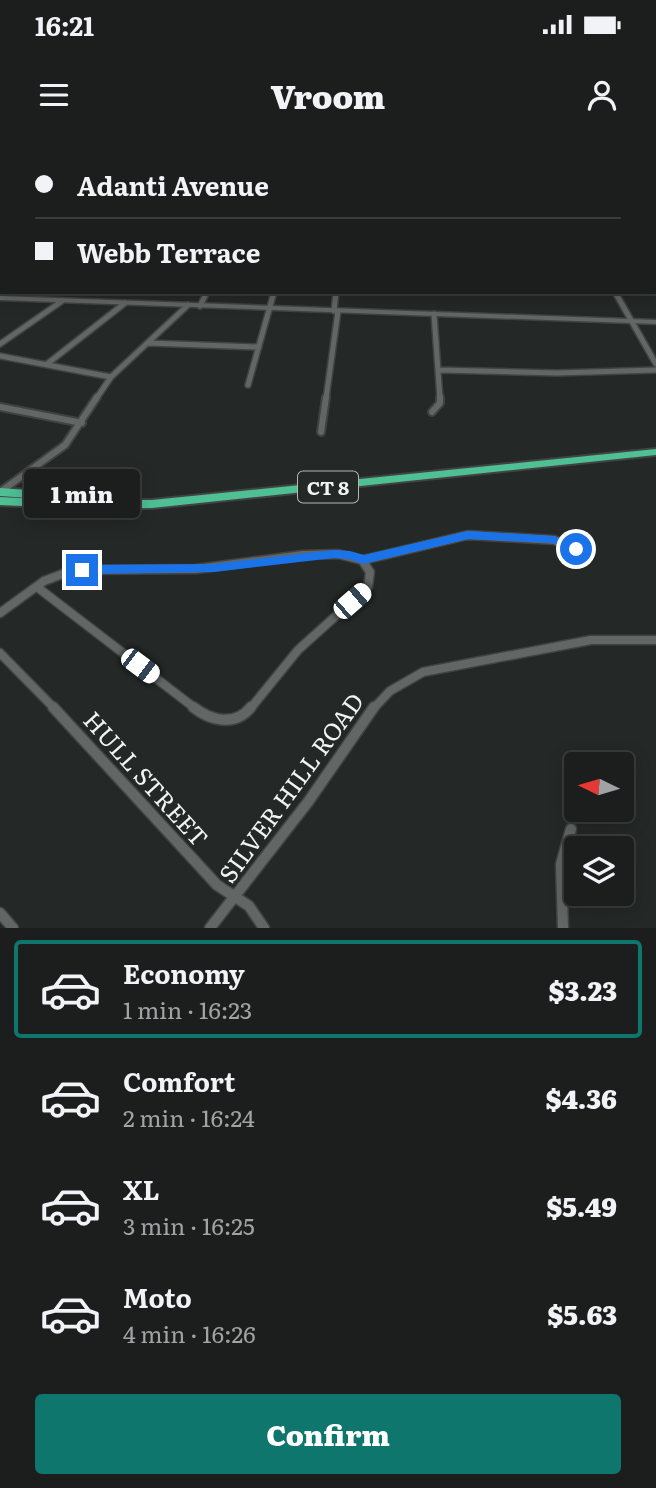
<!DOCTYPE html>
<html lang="en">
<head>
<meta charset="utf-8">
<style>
	:root { --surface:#1b1e1c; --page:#282b29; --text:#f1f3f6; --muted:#a0a2a3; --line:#393c3b; --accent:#0f766e }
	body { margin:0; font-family:Literata,serif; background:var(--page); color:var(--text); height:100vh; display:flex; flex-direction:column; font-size:26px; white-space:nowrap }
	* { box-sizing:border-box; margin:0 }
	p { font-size:23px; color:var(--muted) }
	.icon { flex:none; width:38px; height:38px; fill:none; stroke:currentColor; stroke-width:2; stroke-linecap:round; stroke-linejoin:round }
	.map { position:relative; height:788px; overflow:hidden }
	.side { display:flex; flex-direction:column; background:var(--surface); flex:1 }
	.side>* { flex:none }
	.banner { position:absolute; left:0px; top:0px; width:656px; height:154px; box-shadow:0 4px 18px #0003,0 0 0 2px var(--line); display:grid; align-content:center; height:154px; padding:0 35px; background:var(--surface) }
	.needle { width:46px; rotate:275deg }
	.controls { position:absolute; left:564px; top:612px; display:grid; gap:14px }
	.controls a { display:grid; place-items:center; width:70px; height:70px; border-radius:7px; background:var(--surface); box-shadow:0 4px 18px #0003,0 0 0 2px var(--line); font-size:35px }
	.end { position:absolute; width:32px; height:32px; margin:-16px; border:9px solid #1a73e8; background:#fff; box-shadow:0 0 0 4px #fff }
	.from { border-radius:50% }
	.bubble { position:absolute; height:49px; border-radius:7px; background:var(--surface); box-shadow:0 4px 18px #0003,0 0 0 2px var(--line); font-size:23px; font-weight:800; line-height:49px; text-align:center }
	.car { position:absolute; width:21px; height:42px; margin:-21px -10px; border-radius:9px; box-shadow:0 0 5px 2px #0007; background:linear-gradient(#fff 24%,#345 0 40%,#fff 0 76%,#345 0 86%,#fff 0) }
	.banner b { display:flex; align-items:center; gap:24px; height:66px; font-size:26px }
	.banner b+b { border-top:2px solid var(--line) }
	.banner i { width:18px; height:18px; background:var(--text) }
	ul { padding:12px 0 0; list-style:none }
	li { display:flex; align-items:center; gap:21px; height:98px; margin:0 14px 10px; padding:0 21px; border:4px solid transparent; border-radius:7px }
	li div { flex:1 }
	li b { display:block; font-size:26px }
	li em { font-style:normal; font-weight:800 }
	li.selected { border-color:var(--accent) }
	li>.icon { width:63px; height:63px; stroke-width:1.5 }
	.primary-button { display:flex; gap:14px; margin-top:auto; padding:14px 35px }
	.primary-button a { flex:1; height:80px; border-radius:7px; background:var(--accent); color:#fff; font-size:28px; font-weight:800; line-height:80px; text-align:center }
	.status { display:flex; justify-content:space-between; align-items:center; height:49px; padding:0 35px; background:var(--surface); direction:ltr }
	.status svg { height:19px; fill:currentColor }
	header { display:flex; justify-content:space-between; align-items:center; height:91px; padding:0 35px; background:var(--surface); font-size:32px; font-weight:800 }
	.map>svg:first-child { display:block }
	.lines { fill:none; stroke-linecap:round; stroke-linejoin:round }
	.street-far5-casing { stroke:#404341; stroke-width:4.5 }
	.street-far4-casing { stroke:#404341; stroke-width:5 }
	.street-far3-casing { stroke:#404341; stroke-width:8 }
	.street-far2-casing { stroke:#404341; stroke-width:10 }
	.street-far1-casing { stroke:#404341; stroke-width:11 }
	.street-casing { stroke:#404341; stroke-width:13 }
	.secondary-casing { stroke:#404341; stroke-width:3 }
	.highway-casing { stroke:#404341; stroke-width:4 }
	.street-far5 { stroke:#626664; stroke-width:2.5 }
	.street-far4 { stroke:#626664; stroke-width:3.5 }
	.street-far3 { stroke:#626664; stroke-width:5 }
	.street-far2 { stroke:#626664; stroke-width:6 }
	.street-far1 { stroke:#626664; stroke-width:8 }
	.street { stroke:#626664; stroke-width:10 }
	.secondary { fill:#626664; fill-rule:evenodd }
	.highway { fill:#4fbf94; fill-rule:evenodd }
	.rail-casing { stroke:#a6a9a8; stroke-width:2.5 }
	.rail { stroke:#242826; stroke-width:2; stroke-dasharray:3.5; stroke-linecap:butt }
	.route { fill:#1a73e8 }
	.labels { text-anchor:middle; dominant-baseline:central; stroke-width:7; stroke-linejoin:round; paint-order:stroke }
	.shield { fill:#242826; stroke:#b4b7b6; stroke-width:2 }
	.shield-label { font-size:19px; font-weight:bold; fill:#f1f4f3 }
	.near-street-label { font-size:24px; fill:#f1f4f3; stroke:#242826 }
</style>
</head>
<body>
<div class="status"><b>16:21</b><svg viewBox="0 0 49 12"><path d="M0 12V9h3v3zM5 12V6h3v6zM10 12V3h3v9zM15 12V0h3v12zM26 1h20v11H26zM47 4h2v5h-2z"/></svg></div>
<header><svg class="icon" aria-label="menu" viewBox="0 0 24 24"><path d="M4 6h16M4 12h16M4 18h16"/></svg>Vroom<svg class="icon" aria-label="person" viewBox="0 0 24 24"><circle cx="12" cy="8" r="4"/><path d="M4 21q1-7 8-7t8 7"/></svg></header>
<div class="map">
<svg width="656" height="788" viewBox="0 0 656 788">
	<rect width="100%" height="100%" fill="#242826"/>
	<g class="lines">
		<defs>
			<path id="street-far5" d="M48,2L52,0
				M124,2L126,0
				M165,2L167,0
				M654,21L656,23"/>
			<path id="street-far4" d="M654,119L656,121"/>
			<path id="street-far3" d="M615,152L656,224
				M200,166L207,152
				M334,171L336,152
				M434,174L440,259
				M148,203L259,207
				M0,204L62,161
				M0,216L111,237
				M47,224L125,163
				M439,230L557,233L656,230
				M248,245L274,152
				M96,259L111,237L188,165
				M326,259L338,171"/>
			<path id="street-far2" d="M0,267L82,283
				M432,272L440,263V257
				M321,292L326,257
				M0,352L65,305L97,257
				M466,396H477"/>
			<path id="street-far1" d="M363,420L468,395L554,400L576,409
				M37,447L196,569
				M0,473L44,441L73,430L196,429L303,415L338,414L362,420L370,432L368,447L298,510L250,569
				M0,513L55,569
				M373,569L390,551L423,532L591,500H656"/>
			<path id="street" d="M53,567L217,745L249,766L264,788
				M193,567C211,581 235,587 251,567
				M0,773L13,788
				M210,788L308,662L374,567
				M563,788L561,724L571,689"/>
			<path id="secondary" d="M560,0L567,2H562Z
				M656,0V2H597L599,1Z
				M0,156L656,180V184L0,160Z"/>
			<path id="highway" d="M656,309V315L152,368L87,369L0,365V357L59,360L0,356V348L70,353L76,357L71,360H152Z"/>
		</defs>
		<use href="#street-far5" class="street-far5-casing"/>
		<use href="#street-far4" class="street-far4-casing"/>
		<use href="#street-far3" class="street-far3-casing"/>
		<use href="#street-far2" class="street-far2-casing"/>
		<use href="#street-far1" class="street-far1-casing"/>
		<use href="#street" class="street-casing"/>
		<use href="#secondary" class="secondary-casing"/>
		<use href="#highway" class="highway-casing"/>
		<use href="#street-far5" class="street-far5"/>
		<use href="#street-far4" class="street-far4"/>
		<use href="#street-far3" class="street-far3"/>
		<use href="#street-far2" class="street-far2"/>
		<use href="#street-far1" class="street-far1"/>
		<use href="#street" class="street"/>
		<use href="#secondary" class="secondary"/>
		<use href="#highway" class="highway"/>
		<defs>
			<path id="rail" d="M414,2L428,0"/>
		</defs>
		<use href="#rail" class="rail-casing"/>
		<use href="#rail" class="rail"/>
	</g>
	<path class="route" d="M468,391L554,396L582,409L576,413L553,403L468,399L363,424L349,419L334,418L214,432L82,434L76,430L82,425L214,424L334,410L350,411L364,415Z"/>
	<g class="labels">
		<rect class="shield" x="298" y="331.5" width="60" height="31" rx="5"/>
		<g class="shield-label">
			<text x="328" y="347">CT 8</text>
		</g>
		<g class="near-street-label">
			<text transform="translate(147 638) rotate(48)">HULL STREET</text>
			<text transform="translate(290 647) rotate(-54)">SILVER HILL ROAD</text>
		</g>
	</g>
</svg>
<div class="controls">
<a><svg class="needle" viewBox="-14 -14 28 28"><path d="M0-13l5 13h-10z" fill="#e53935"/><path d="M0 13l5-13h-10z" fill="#a0a2a3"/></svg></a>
<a><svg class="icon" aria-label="layers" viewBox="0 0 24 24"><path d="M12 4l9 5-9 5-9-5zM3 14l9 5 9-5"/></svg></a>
</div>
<i class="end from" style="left:576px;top:409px"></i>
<i class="end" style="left:82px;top:430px"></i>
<div class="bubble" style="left:24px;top:329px;width:116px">1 min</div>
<i class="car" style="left:352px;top:461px;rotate:49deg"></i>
<i class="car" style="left:140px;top:526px;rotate:127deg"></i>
<div class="banner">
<b><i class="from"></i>Adanti Avenue</b>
<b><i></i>Webb Terrace</b>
</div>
</div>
<section class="side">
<ul>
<li class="selected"><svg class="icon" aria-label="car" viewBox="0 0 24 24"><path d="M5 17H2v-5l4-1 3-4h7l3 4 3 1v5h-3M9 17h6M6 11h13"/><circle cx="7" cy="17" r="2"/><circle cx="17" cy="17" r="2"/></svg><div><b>Economy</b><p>1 min · 16:23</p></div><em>$3.23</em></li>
<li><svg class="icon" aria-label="car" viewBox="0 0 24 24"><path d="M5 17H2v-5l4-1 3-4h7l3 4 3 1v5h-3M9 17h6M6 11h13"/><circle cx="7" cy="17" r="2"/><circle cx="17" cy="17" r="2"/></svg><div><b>Comfort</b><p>2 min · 16:24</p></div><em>$4.36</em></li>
<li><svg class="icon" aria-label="car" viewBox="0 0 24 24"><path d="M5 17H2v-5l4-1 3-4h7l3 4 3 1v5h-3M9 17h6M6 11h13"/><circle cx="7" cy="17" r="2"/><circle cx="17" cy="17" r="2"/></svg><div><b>XL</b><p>3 min · 16:25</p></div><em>$5.49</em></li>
<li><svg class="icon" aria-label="car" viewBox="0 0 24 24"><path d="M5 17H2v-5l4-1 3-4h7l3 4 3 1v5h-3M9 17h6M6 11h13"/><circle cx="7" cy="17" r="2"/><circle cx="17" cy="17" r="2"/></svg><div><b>Moto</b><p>4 min · 16:26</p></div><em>$5.63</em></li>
</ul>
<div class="primary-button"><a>Confirm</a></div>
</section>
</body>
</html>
